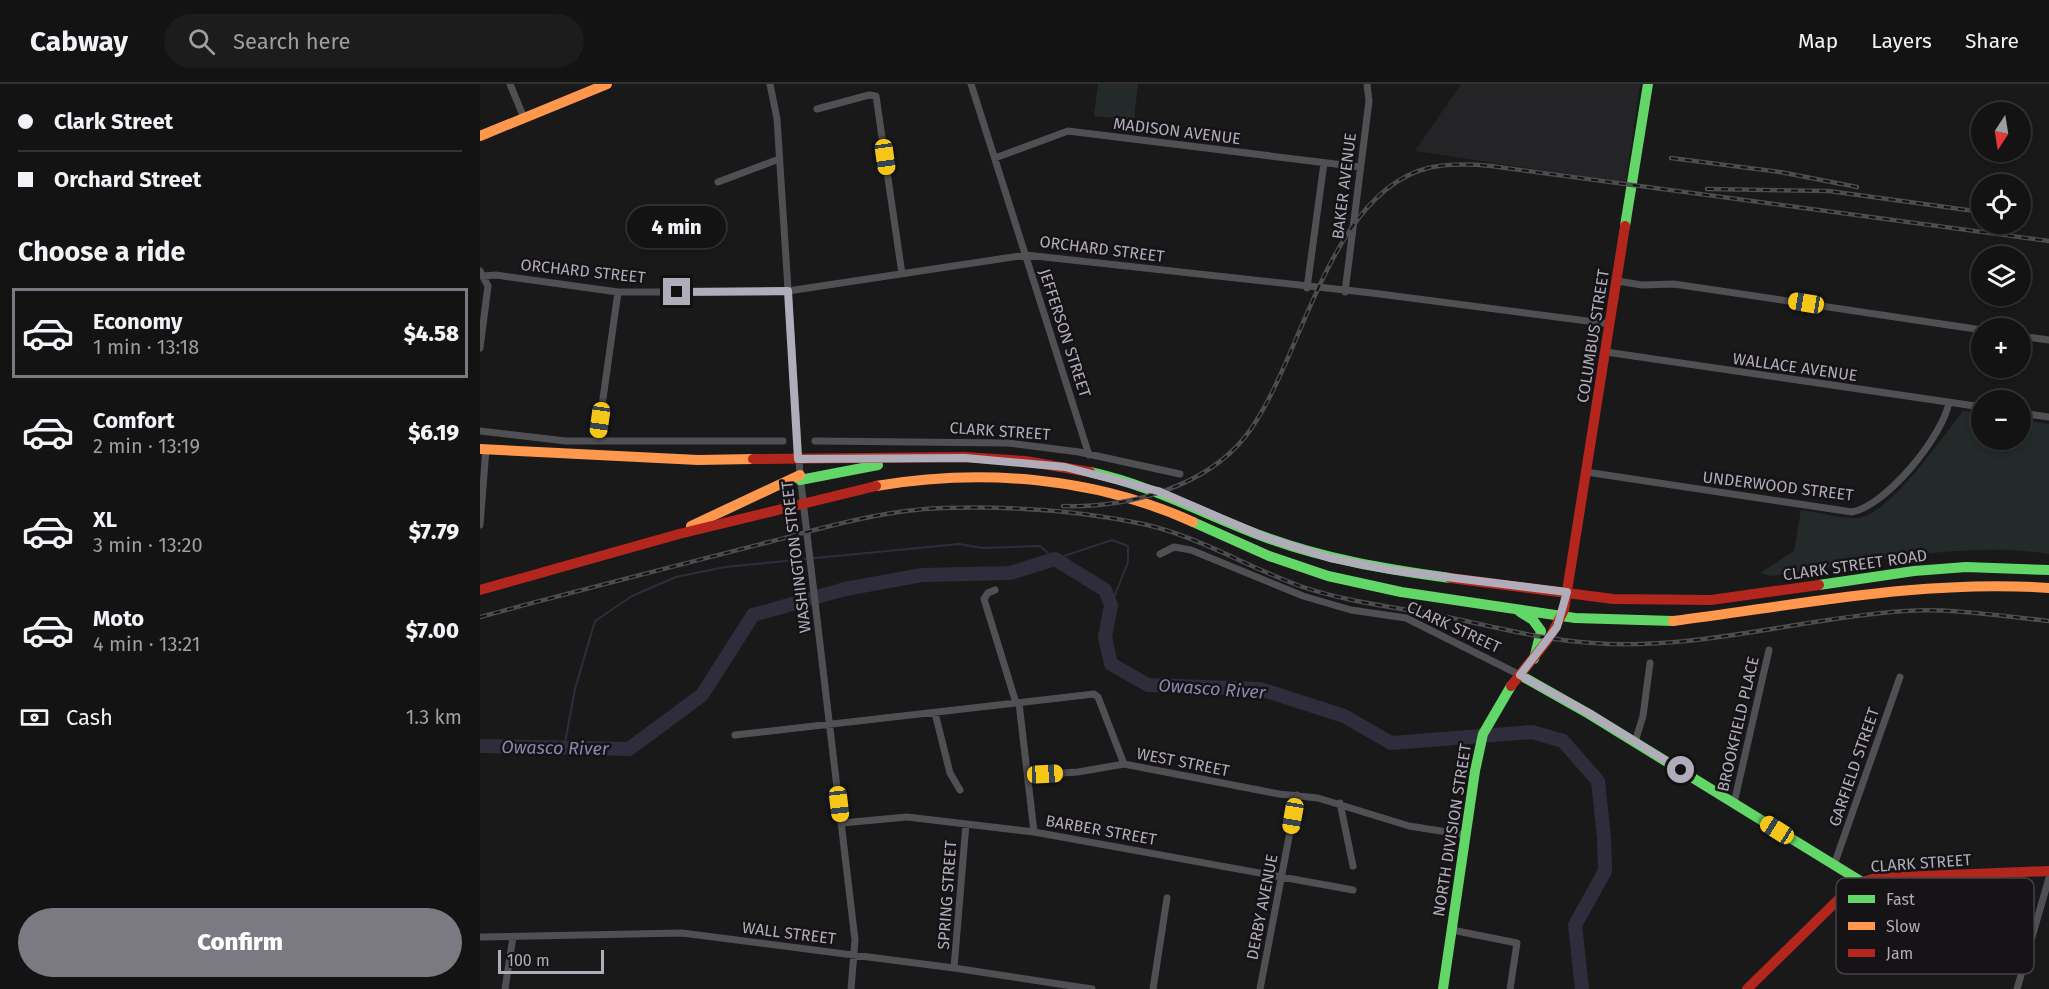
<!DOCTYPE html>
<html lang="en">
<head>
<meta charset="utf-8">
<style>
	:root { --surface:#131313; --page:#1c1c1c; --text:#f1f3f6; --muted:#9d9ea0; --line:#323233; --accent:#7b7981 }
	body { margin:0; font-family:"Fira Sans",sans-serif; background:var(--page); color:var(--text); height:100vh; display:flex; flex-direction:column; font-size:22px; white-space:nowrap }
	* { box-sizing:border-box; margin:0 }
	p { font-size:20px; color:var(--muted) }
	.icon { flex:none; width:33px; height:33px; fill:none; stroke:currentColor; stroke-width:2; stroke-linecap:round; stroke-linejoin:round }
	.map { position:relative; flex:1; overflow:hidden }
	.drawer { display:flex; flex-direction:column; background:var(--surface); width:480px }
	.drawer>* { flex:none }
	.top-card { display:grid; align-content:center; height:132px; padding:0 18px; background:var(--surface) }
	.needle { width:39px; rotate:192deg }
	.tools { position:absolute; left:1491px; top:18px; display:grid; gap:12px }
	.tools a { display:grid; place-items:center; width:60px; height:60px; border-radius:50%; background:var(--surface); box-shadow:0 3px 9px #0003,0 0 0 2px var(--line); font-size:30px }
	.scale { position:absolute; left:18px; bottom:15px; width:106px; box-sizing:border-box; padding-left:6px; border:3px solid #b0acb9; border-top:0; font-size:16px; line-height:21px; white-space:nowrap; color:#b0acb9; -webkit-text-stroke:4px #151315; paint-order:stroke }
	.end { position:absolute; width:27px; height:27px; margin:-14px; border:8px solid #b0acb9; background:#111; box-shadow:0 0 0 3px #111 }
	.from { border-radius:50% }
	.bubble { position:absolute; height:42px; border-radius:21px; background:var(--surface); box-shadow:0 3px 9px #0003,0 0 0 2px var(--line); font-size:20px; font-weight:800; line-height:42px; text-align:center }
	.car { position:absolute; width:18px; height:36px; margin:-18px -9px; border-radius:8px; box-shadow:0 0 4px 2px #0007; background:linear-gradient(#f5c518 24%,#345 0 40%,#f5c518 0 76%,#345 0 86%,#f5c518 0) }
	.top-card b { display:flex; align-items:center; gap:21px; height:57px; font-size:22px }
	.top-card b+b { border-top:2px solid var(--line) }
	.top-card i { width:15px; height:15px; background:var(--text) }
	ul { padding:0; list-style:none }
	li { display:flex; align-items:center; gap:18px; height:90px; margin:0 12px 9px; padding:0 6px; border:3px solid transparent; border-radius:0px }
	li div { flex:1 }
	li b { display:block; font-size:22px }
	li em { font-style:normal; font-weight:800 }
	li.current { border-color:var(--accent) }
	li>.icon { width:54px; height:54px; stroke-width:1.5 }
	h2 { padding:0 18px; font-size:27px; line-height:72px }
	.pay { display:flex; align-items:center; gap:15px; height:66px; padding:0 18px; font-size:22px }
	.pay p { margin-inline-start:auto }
	.primary-button { display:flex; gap:12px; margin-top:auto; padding:12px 18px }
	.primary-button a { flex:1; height:69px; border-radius:36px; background:var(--accent); color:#fff; font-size:24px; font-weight:800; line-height:69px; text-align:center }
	header { display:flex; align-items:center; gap:36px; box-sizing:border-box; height:84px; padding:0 30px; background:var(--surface); border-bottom:2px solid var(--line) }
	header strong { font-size:28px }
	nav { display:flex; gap:33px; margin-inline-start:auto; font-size:21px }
	.search { width:420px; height:54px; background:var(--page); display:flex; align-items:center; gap:15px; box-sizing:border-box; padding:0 21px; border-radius:33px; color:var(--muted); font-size:22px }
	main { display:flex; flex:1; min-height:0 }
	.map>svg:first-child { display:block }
	.built { fill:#242325 }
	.green { fill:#232a29 }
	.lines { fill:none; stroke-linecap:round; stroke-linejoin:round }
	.stream { stroke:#2f2d3b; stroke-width:2 }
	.river { stroke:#2f2d3b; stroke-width:14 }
	.street { stroke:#504f53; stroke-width:7 }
	.fast { stroke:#63d668; stroke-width:10 }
	.slow { stroke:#ff974d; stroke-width:10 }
	.jam { stroke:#b3261e; stroke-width:10 }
	.rail-casing { stroke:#4d4c4f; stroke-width:4.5 }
	.rail { stroke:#151315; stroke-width:2; stroke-dasharray:7; stroke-linecap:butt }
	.route { stroke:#b0acb9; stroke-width:8 }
	.labels { text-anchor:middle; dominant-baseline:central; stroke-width:5; stroke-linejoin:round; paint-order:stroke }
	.street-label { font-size:16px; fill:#b0acb9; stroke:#151315 }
	.water-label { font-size:18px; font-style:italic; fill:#8b85b2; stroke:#151315 }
	.key { fill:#151315; stroke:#444146; stroke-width:1.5 }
	.key-label { font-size:16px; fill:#b0acb9 }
</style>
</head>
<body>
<header>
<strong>Cabway</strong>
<div class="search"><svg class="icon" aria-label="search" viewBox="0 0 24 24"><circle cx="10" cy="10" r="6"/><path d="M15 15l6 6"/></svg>Search here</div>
<nav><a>Map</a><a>Layers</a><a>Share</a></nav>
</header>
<main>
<section class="drawer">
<div class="top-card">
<b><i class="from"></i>Clark Street</b>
<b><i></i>Orchard Street</b>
</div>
<h2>Choose a ride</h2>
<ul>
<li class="current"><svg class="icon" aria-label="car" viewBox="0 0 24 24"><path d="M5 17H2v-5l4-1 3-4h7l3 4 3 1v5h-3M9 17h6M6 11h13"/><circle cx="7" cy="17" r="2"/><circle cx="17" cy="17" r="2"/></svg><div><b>Economy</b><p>1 min · 13:18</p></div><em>$4.58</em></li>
<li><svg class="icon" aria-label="car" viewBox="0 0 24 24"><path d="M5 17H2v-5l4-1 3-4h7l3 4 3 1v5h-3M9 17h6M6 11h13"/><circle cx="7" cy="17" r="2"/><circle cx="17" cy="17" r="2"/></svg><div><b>Comfort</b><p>2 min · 13:19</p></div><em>$6.19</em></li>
<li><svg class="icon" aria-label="car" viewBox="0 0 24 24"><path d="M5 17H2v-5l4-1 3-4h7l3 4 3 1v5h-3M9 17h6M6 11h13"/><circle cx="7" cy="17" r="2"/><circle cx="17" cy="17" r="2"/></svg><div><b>XL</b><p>3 min · 13:20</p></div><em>$7.79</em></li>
<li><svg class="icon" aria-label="car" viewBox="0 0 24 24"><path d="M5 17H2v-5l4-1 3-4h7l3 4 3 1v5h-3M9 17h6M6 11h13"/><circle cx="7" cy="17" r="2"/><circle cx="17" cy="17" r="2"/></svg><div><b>Moto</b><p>4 min · 13:21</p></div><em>$7.00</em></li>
</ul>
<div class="pay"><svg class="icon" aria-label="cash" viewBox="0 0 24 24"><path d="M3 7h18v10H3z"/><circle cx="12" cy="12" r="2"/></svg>Cash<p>1.3 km</p></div>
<div class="primary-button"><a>Confirm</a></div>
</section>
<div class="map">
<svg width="1569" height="905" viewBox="0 0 1569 905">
	<rect width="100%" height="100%" fill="#191919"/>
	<path class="built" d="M981,0H1160L1146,99L935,67Z"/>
	<path class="green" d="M618,0H658L654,36L614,32Z
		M1483,327L1501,329L1502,356H1540L1541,335L1569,340V470C1482,456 1377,481 1290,492L1280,489L1314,467L1321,426C1339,428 1360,435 1377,434C1410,431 1462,353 1483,327Z"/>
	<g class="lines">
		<path class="stream" d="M84,664L95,605L115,537L152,512L196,493L245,483L479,460L503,464L560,462L575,475L632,456L648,462V478L631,521"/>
		<path class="river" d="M0,662L149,665L222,611L273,531L365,505L442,491L530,489L575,475L625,506L631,521L625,553L631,580L668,601L780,605L864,632L911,659L1052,648L1083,657L1118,697L1124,754L1125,787L1095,841L1102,905"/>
		<path class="street" d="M30,0L44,34
			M290,0L297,35L320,391L375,856L371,905
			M491,0L609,371
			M337,25L389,11L396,12L422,190
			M515,74L588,47L880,83
			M238,98L299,75
			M0,187L8,202L0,264
			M3,192L16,191L138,208H284L308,207L546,171L892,209L1130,240
			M1137,197L1162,201L1194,200L1502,246
			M827,204L844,79
			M865,208L889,17L887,0
			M1540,252L1569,256
			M1126,268L1502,323
			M1540,329L1569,333
			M0,347L86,357H303
			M117,357L138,208
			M335,357L528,359L599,368L700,390
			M1106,388L1372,428C1407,421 1463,352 1469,318
			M0,441L6,365
			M680,470L694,463L711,466L823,512L871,526L926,534L1040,591
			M515,506L508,509L504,515L536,619
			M539,619L554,748
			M455,629L470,689L480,706
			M255,651L614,610L618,613L644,680L799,710L838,714L929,742L986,751
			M1155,658L1163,632L1170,579
			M548,691L598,688L644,680
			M860,719L873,782
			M1254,719L1289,566
			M362,739L427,733L554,748L873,806
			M1354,781L1420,593
			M972,846L1037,859L1030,905
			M0,853L202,849L474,884L612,905
			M474,884L486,740
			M25,905L33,853
			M673,905L687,814
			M780,905L817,711
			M1537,905L1569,794"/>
		<path class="fast" d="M1145,142L1168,0
			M610,388C670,401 724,430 782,452C843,475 905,485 970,494
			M320,396L398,381
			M713,438L789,472L848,492L921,508L1095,534L1193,537
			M1339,501L1434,487L1486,483L1569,486
			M1040,528L1053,536L1061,547L1054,575
			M1040,591L1109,630L1382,798
			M963,905L995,687L1003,650L1031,602"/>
		<path class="slow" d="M0,52L127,0
			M0,365L218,376L273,375
			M396,402C502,384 615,393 713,438
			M211,442L320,391
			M1193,537C1318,521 1443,495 1569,504"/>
		<path class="jam" d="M273,375L485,373L545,377L610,388
			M970,494L1133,515L1231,516L1339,501
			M0,506L199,450L396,402
			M1031,602L1070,553L1084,526L1145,142
			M1267,905L1365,809L1382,798L1396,794L1569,787"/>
		<defs>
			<path id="rail" d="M1191,74L1300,88L1377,103
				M1227,105L1349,107L1502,128
				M583,422C647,424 724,404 765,353C822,281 846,110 948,84C969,79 990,80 1011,82L1569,157
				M0,533C96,507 192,483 289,458C346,443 403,426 462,424C529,422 598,426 663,440C718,452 767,483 820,502C866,518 915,523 962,532C1012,542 1062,556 1113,559C1218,567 1320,534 1425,527C1473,524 1521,532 1569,537"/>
		</defs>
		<use href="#rail" class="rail-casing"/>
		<use href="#rail" class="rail"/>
	</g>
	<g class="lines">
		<path class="route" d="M197,208L308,207L318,375L485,374L585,383L678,407L782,452L850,474L911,486L1087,508L1077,543L1040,591L1107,628L1201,686"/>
	</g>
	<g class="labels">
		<g class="street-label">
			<text transform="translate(697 47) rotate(7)">MADISON AVENUE</text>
			<text transform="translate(864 102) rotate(-83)">BAKER AVENUE</text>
			<text transform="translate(622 165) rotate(7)">ORCHARD STREET</text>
			<text transform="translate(103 187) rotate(6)">ORCHARD STREET</text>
			<text transform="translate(585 249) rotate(72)">JEFFERSON STREET</text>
			<text transform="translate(1113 252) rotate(-81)">COLUMBUS STREET</text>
			<text transform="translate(1315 283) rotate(8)">WALLACE AVENUE</text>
			<text transform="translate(520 347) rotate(4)">CLARK STREET</text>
			<text transform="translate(1298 402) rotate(7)">UNDERWOOD STREET</text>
			<text transform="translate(316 473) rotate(-97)">WASHINGTON STREET</text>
			<text transform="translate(1375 481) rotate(-8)">CLARK STREET ROAD</text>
			<text transform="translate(974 543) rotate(25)">CLARK STREET</text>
			<text transform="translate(1258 640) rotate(-77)">BROOKFIELD PLACE</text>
			<text transform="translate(703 678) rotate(11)">WEST STREET</text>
			<text transform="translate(1374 683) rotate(-71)">GARFIELD STREET</text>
			<text transform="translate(621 746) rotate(10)">BARBER STREET</text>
			<text transform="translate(972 746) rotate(-81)">NORTH DIVISION STREET</text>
			<text transform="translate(1441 779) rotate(-4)">CLARK STREET</text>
			<text transform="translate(467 811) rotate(-86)">SPRING STREET</text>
			<text transform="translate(782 823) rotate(-79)">DERBY AVENUE</text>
			<text transform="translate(309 849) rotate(7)">WALL STREET</text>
		</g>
		<g class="water-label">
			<text transform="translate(732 605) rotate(4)">Owasco River</text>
			<text transform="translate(75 664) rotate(1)">Owasco River</text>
		</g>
	</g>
	<rect x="1356" y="794" width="198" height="96" rx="9" class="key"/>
	<rect x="1368" y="811" width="27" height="8" fill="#63d668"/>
	<rect x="1368" y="838" width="27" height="8" fill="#ff974d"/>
	<rect x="1368" y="865" width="27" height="8" fill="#b3261e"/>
	<g class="key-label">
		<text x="1406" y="821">Fast</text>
		<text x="1406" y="848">Slow</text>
		<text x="1406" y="875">Jam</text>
	</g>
</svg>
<div class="tools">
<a><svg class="needle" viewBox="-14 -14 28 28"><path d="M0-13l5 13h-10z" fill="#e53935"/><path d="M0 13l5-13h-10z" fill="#9d9ea0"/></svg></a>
<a><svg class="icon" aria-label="locate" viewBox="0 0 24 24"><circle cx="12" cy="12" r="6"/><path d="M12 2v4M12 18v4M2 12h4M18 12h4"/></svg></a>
<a><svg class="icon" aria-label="layers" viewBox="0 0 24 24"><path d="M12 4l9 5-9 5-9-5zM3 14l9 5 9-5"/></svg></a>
<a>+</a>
<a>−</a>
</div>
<div class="scale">100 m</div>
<i class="end from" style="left:1201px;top:686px"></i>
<i class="end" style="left:197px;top:208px"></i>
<div class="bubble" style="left:147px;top:122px;width:99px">4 min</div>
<i class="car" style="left:405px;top:73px;rotate:172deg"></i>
<i class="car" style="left:1326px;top:219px;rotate:279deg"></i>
<i class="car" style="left:120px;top:336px;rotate:188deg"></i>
<i class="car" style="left:565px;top:690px;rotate:87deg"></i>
<i class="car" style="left:359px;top:720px;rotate:173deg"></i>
<i class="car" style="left:813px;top:732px;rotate:190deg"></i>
<i class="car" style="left:1297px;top:746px;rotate:302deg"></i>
</div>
</main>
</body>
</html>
